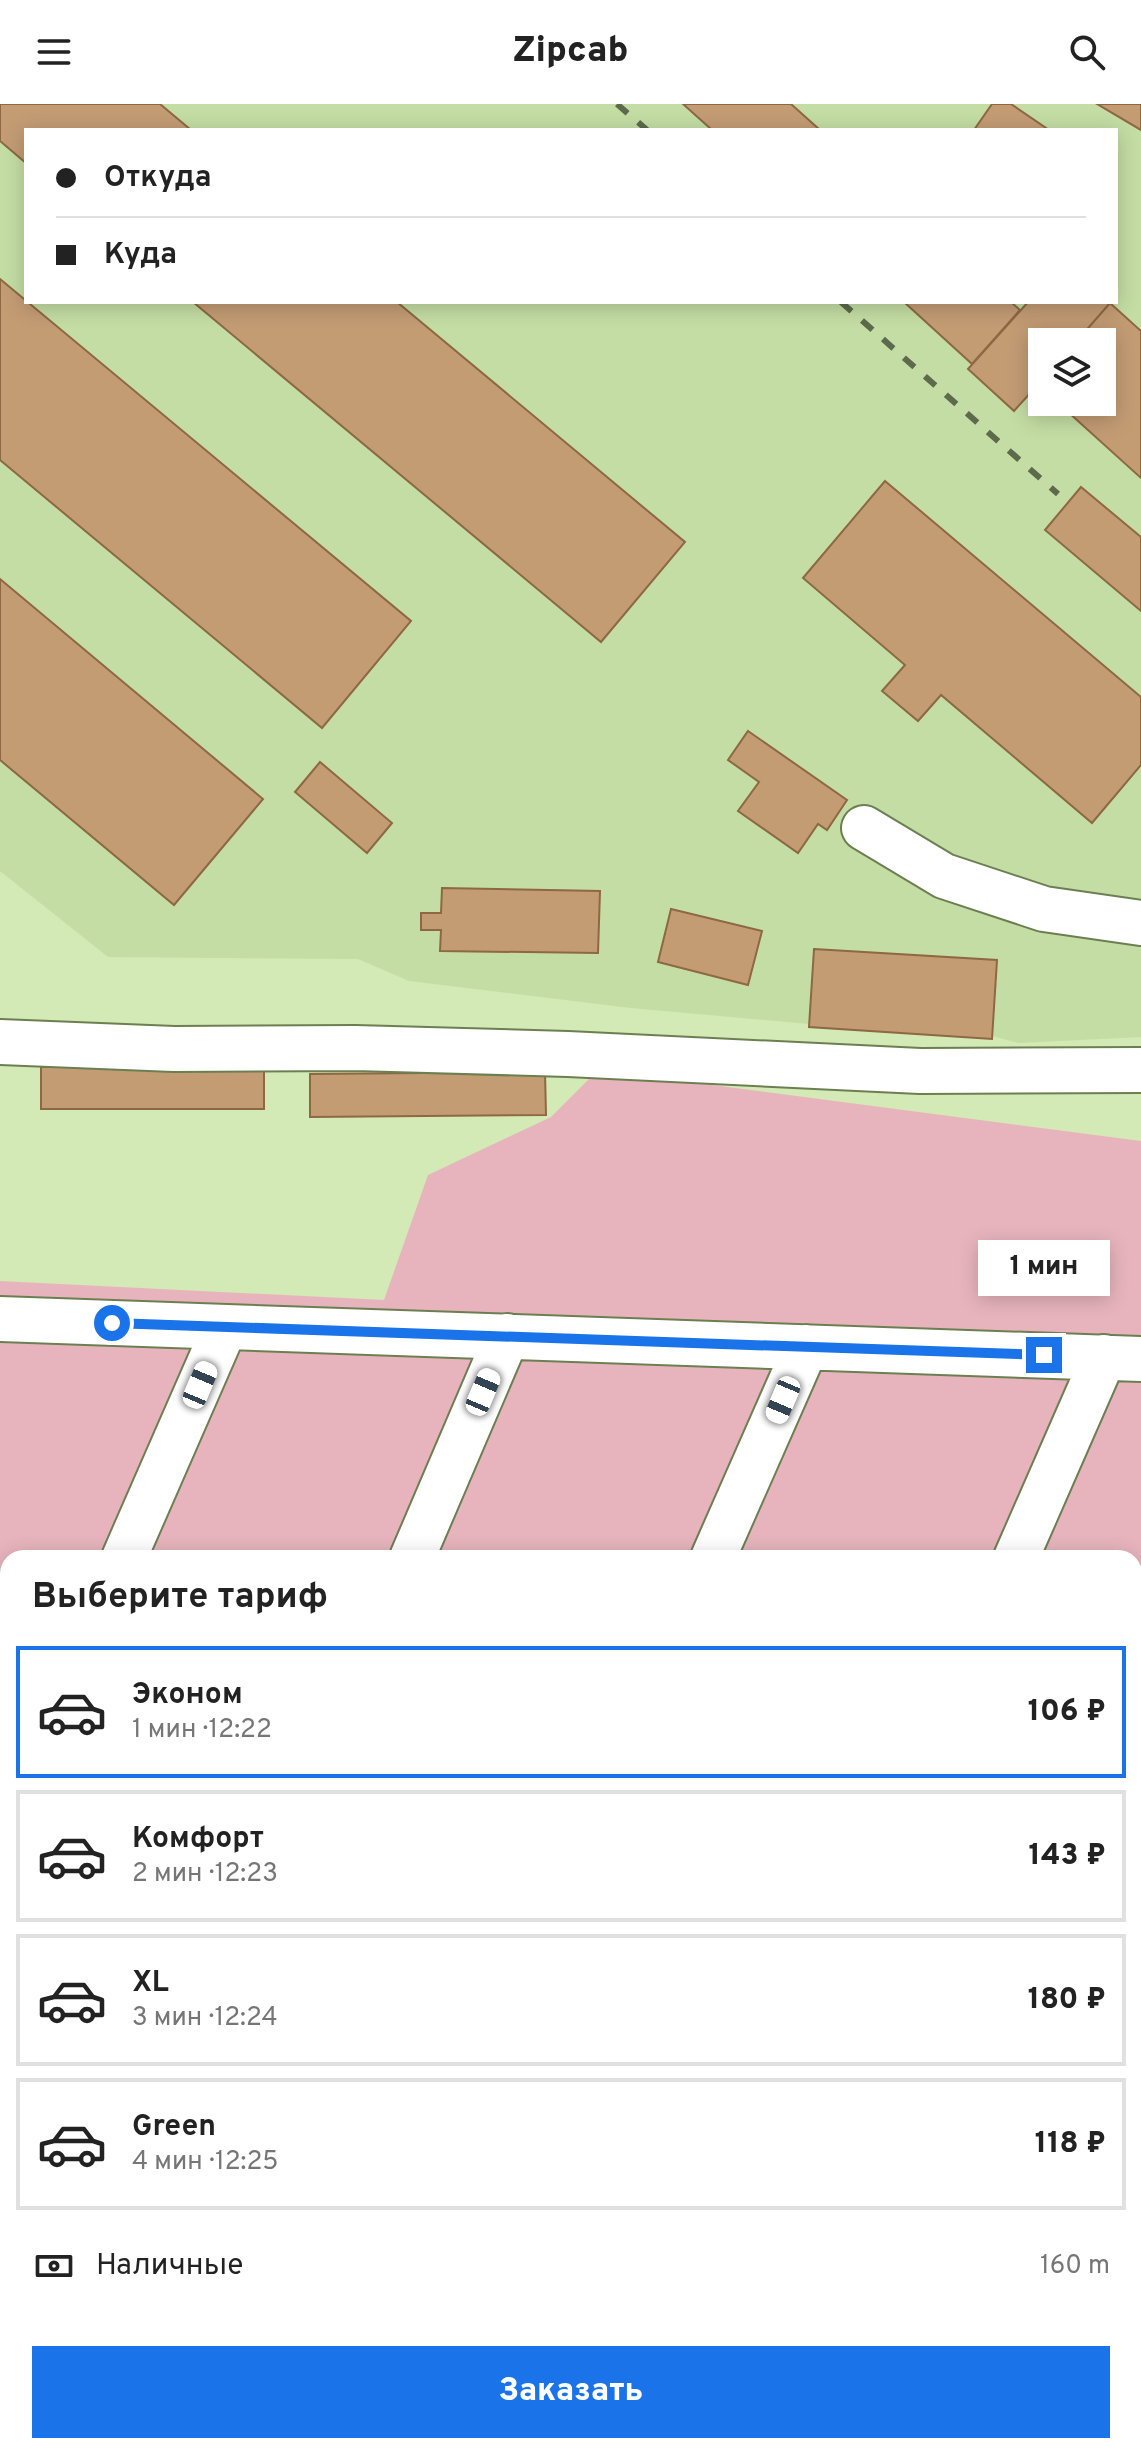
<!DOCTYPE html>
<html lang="ru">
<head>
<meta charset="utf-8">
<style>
	:root { --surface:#fff; --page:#f6f6f6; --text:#222; --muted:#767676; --line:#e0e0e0; --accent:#1a73e8 }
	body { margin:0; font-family:Overpass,sans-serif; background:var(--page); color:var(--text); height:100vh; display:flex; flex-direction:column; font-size:30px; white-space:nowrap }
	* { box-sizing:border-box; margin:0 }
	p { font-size:26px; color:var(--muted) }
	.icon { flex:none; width:44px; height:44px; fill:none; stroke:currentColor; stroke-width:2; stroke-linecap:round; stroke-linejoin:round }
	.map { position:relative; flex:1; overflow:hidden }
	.side { position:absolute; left:0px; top:1446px; width:1142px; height:904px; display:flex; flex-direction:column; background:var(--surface); border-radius:24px 24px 0 0; box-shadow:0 4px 20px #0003 }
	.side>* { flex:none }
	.top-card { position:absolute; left:24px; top:24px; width:1094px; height:176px; border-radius:0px; box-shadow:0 4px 20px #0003; display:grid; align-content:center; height:176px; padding:0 32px; background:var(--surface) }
	.tools { position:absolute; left:1028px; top:224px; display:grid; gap:16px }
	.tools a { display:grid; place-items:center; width:88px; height:88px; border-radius:0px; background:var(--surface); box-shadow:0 4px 20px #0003; font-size:40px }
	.end { position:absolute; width:36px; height:36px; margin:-18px; border:10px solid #1a73e8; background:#fff; box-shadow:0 0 0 4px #fff }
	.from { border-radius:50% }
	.bubble { position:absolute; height:56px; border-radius:0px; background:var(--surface); box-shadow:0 4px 20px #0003; font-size:26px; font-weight:800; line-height:56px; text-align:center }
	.car { position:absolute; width:24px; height:48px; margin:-24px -12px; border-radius:10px; box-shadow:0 0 6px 2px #0007; background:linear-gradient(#fff 24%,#345 0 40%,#fff 0 76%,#345 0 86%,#fff 0) }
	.top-card b { display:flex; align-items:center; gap:28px; height:76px; font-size:30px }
	.top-card b+b { border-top:2px solid var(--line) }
	.top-card i { width:20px; height:20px; background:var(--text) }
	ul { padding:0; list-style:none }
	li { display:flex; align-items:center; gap:24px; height:132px; margin:0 16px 12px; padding:0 16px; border:4px solid var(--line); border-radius:0px }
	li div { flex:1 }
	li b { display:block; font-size:30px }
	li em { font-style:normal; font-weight:800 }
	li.active { border-color:var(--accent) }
	li>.icon { width:72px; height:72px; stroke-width:1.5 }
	h2 { padding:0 32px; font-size:36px; line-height:96px }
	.pay { display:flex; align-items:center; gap:20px; height:88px; padding:0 32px; font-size:30px }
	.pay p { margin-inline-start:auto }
	.action { display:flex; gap:16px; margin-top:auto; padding:16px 32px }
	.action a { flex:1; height:92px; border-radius:0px; background:var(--accent); color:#fff; font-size:32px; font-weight:800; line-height:92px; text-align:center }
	header { display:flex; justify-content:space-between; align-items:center; height:104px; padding:0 32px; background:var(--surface); font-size:36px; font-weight:800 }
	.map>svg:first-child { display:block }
	.built { fill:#c4dda4; fill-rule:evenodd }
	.green { fill:#e7b4bd; fill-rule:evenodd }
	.building { fill:#c39c74; stroke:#8d6842; stroke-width:2 }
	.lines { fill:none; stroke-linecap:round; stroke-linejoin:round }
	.minor-casing { stroke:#6c7f51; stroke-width:48 }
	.minor { stroke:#fff; stroke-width:44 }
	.rail { stroke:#5d6a4c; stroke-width:6; stroke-dasharray:14 14; stroke-linecap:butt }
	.route { stroke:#1a73e8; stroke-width:10 }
</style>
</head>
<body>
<header><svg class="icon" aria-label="menu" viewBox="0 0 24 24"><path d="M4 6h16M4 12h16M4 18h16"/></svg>Zipcab<svg class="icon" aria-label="search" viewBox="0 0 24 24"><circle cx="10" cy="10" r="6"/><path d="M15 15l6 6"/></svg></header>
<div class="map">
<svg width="1141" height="2350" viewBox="0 0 1141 2350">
	<rect width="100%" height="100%" fill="#d3e9b6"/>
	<path class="built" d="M0,0H1141V933L1019,939L992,932L809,920L631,904L409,877L358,855L108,853L0,767ZM26,26H1116V198H26ZM1042,238H1102V298H1042Z"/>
	<path class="green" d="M598,966L1141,1037V2350H0V1177L384,1196L428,1071L551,1013ZM8,1454H1134V2342H8Z"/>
	<path class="building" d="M0,0H160L191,26H26V59L0,37Z
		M683,0H791L820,26H712Z
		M992,0H1011L1049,26H974Z
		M1097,0H1141V26Z
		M0,175L411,517L322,624L0,356Z
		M193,198H397L685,438L601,538Z
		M904,198H1011L1020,206L972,260Z
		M1028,198L1110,199L1076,238H1042V276L1014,307L968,265Z
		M1110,199L1141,227V374L1057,298H1102V238H1076Z
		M885,377L1141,593V661L1092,719L941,591L918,617L882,587L905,561L803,474Z
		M1081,383L1141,433V507L1045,426Z
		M0,475L263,695L174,801L0,656Z
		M748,627L847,696L827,726L818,720L798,749L738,707L759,678L728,656Z
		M320,658L392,719L367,749L295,688Z
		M442,784L600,787L598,849L440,847L441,826H421V809H441Z
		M671,805L762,827L748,881L658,858Z
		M814,845L997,856L992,935L809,923Z
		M264,962V1005H41V963Z
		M545,968L546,1011L310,1013V970Z"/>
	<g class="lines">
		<defs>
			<path id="minor" d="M864,724L944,772L1044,805L1141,819
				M0,938L174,945L355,944L568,950L920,967L1141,966
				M0,1215L1141,1255
				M124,1454L225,1223
				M412,1454L507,1232
				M713,1454L806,1243
				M1016,1454L1104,1253
				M0,1738L8,1720
				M1134,1872L1141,1856
				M26,2350L29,2342
				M322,2350L326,2342
				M624,2350L627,2342
				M922,2350L926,2342"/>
		</defs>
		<use href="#minor" class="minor-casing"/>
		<use href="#minor" class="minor"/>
		<path class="rail" d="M617,0L647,26
			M841,198L1058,390"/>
	</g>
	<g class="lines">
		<path class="route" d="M112,1219L1044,1251"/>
	</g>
</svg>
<div class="tools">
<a><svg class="icon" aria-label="layers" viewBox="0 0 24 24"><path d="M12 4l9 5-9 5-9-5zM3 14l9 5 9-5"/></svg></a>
</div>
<i class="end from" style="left:112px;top:1219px"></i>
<i class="end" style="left:1044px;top:1251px"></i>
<div class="bubble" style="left:978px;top:1136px;width:132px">1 мин</div>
<i class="car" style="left:200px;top:1281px;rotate:23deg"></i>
<i class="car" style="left:483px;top:1288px;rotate:23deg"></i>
<i class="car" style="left:783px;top:1296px;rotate:203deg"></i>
<div class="top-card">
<b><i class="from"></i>Откуда</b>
<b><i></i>Куда</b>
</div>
<section class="side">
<h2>Выберите тариф</h2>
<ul>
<li class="active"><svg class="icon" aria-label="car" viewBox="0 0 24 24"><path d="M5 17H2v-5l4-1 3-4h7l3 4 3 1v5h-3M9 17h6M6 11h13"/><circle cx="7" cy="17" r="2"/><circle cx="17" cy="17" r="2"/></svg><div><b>Эконом</b><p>1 мин · 12:22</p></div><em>106 ₽</em></li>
<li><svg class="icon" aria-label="car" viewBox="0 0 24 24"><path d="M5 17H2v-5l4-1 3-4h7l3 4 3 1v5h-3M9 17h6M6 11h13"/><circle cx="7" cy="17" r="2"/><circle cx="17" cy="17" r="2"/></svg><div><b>Комфорт</b><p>2 мин · 12:23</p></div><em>143 ₽</em></li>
<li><svg class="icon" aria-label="car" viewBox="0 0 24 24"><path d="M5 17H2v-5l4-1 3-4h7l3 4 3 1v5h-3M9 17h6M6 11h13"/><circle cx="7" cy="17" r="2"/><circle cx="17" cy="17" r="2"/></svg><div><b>XL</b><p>3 мин · 12:24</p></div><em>180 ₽</em></li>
<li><svg class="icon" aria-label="car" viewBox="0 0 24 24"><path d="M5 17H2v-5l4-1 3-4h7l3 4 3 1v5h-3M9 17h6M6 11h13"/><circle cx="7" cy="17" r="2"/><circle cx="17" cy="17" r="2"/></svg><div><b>Green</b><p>4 мин · 12:25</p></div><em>118 ₽</em></li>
</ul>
<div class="pay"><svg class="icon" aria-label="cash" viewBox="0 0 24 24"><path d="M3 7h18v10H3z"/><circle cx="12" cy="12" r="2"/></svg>Наличные<p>160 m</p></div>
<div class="action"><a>Заказать</a></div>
</section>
</div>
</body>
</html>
